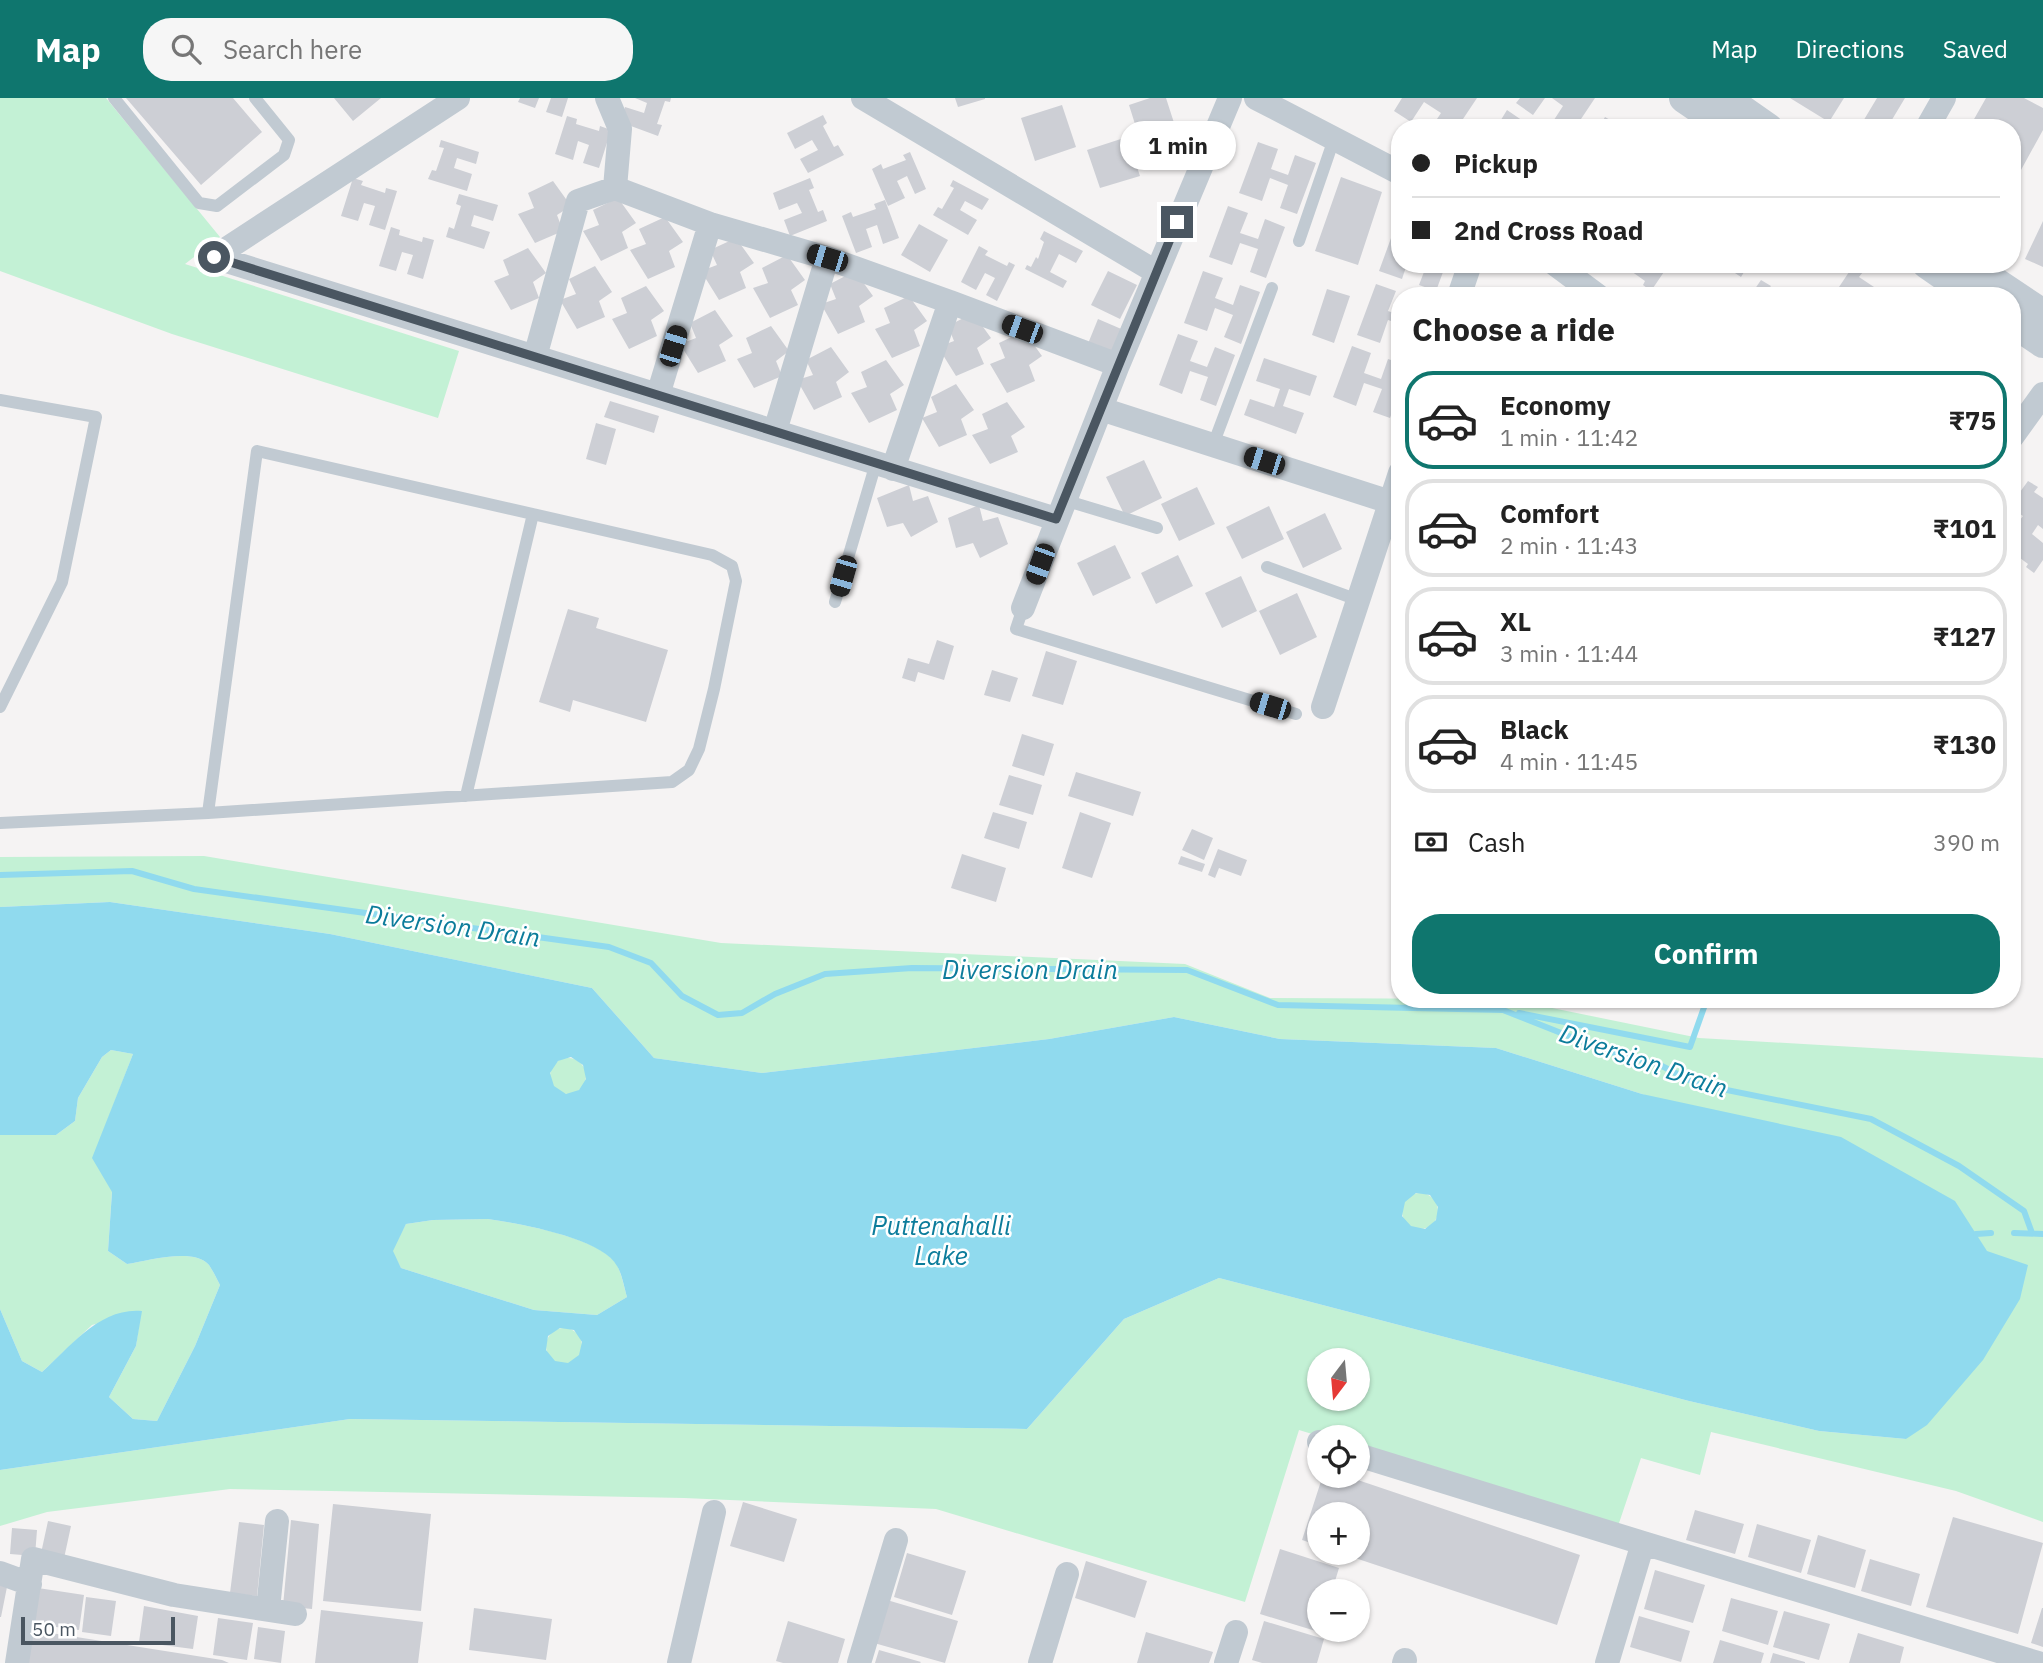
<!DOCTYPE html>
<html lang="en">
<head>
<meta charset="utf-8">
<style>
	:root { --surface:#fff; --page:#f6f6f6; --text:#222; --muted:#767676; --line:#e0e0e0; --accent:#0f766e }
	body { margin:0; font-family:"IBM Plex Sans",sans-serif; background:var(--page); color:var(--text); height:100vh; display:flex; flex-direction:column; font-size:26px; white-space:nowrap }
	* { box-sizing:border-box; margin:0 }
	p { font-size:23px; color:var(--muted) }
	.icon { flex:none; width:38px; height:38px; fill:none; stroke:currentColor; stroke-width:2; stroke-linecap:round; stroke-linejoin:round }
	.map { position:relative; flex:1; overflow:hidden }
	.panel { position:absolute; left:1391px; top:189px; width:630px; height:721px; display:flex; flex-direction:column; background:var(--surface); border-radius:28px; box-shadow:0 2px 5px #0004 }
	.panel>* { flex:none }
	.top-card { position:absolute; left:1391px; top:21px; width:630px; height:154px; border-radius:28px; box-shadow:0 2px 5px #0004; display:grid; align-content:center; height:154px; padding:0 21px; background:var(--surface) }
	.needle { width:46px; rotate:196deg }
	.fabs { position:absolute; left:1307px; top:1250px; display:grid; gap:14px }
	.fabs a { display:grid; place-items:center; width:63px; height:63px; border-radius:50%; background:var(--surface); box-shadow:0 2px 5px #0004; font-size:35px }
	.scale { position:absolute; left:21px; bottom:18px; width:154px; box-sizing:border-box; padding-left:7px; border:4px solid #4a5661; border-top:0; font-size:19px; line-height:24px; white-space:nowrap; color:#4a5661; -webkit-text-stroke:5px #fff; paint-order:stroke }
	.end { position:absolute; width:32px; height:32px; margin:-16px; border:9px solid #4a5661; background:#fff; box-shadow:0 0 0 4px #fff }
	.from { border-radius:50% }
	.bubble { position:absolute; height:49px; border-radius:24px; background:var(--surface); box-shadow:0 2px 5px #0004; font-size:23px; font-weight:800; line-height:49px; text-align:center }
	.car { position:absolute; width:21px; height:42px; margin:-21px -10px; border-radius:9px; box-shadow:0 0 5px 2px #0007; background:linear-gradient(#222 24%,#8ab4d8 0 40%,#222 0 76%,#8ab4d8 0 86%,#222 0) }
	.top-card b { display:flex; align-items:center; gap:24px; height:66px; font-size:26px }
	.top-card b+b { border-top:2px solid var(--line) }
	.top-card i { width:18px; height:18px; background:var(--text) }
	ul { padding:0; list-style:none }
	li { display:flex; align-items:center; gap:21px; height:98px; margin:0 14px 10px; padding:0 7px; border:4px solid var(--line); border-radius:28px }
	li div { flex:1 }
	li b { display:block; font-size:26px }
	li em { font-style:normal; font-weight:800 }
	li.active { border-color:var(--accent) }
	li>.icon { width:63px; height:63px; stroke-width:1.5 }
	h2 { padding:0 21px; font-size:32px; line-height:84px }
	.pay { display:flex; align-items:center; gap:18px; height:77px; padding:0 21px; font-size:26px }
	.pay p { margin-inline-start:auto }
	.action { display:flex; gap:14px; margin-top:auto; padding:14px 21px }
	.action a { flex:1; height:80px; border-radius:28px; background:var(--accent); color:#fff; font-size:28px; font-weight:800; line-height:80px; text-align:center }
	header { display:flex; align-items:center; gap:42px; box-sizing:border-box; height:98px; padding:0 35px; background:var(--accent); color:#fff }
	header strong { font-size:33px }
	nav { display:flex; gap:38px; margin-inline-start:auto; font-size:24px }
	.search { width:490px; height:63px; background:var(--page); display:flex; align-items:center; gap:18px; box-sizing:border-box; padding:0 24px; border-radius:28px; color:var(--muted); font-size:26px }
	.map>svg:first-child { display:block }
	.green { fill:#c3f1d5; fill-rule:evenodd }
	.water { fill:#90daee; fill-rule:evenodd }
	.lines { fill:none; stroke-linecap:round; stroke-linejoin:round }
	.stream { stroke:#90daee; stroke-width:6 }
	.building { fill:#cdcfd5 }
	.service { stroke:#c1cad2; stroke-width:12 }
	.minor { stroke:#c1cad2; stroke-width:24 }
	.tertiary { stroke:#c1cad2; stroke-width:30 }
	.route { stroke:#4a5661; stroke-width:9 }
	.labels { text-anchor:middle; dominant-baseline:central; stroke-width:5; stroke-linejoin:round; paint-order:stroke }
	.water-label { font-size:26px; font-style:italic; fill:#0c7c9b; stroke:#fff }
</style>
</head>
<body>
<header>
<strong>Map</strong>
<div class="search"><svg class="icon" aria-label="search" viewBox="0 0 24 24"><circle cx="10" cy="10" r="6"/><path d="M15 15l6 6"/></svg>Search here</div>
<nav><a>Map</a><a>Directions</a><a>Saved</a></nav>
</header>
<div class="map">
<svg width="2043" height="1565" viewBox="0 0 2043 1565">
	<rect width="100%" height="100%" fill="#f5f3f3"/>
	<path class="green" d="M0,0H106L220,139L185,166L459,253L438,320L172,236L0,173Z
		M204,758L721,845L1185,866L1270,900L1508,901L1699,940L2043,960V1424L1956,1393L1711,1334L1700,1377L1641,1360L1618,1428L1358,1350V1339H1322L1299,1332L1245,1504L936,1411L684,1400L230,1391L47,1414L0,1428V1372L350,1321L1027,1331L1124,1221L1219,1180L1689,1303L1819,1333L1906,1341L1987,1154L1954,1103L1642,996L1496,950L1280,941L1174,919L1049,941L762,975L654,960L592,890L330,836L110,804L0,809V759ZM1320,1262H1358V1300H1320Z
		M111,952L133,956L93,1060L112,1093L108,1153L127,1166C147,1163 194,1149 209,1167C213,1173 217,1181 220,1187L195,1248L157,1323L133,1321L109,1299L136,1248L141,1213L92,1227L42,1274L22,1263L0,1211V1037H56L75,1023L78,1000L102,959Z
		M550 978a18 18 0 1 1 36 0a18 18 0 1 1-36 0Z
		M1402 1113a18 18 0 1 1 36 0a18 18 0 1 1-36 0Z
		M488,1121C517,1125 603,1140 617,1167C622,1177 624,1189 627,1199L597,1217L534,1212L401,1170L392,1153L406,1126L433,1122Z
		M546 1248a18 18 0 1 1 36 0a18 18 0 1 1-36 0Z"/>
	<path class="water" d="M110,804L330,836L592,890L654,960L762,975L1049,941L1174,919L1280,941L1496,950L1642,996L1841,1039L1955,1103L1987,1153L2028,1167L2020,1201L1983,1262L1927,1327L1906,1341L1819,1333L1689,1303L1219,1180L1124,1221L1027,1331L350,1321L0,1372V1211L22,1263L42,1274C70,1249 100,1209 142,1213L136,1248L109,1299L133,1321L157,1323L195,1248L220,1187C217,1181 213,1173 209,1167C194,1149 147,1163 127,1166L108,1153L112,1094L92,1060L133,956L111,952L102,959L78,1000L75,1023L56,1037H0V809ZM571,959L583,967L586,981L579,992L566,996L554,988L550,975L558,963ZM1416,1095L1430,1097L1438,1109L1436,1122L1425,1131L1411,1128L1402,1118L1405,1104ZM488,1121C517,1125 603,1140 617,1168C622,1176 624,1189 627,1199L597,1217L534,1212L401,1170L393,1153L406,1126L433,1122ZM560,1230L574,1232L582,1244L579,1257L568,1265L555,1263L546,1252L548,1238Z"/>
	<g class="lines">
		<path class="stream" d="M0,777L132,773L194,791L609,849L651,865L682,898L718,917L742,915L775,896L825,876L912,870L1187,872L1278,907L1503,912L1604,952L1660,967L1697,986L1871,1021L1959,1068L2024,1113L2032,1135
			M1519,915L1690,949L1707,901
			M2014,1135L2043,1136
			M1976,1136L1991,1135"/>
	</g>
	<path class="building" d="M126,0H233L262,34L201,87Z
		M334,0H381L353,23Z
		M520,0H539L535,10L518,4Z
		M551,0H568L562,19L546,14Z
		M635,0H671L670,4L665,3L657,26L662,27L658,38L620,24L625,9L644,15L647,5Z
		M955,0H985V1L958,9Z
		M1150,0H1166L1176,31L1140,42L1129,7Z
		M1402,0H1477L1457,30H1431L1441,15L1424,4L1411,24L1394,13Z
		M1520,0H1545L1533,17L1516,5Z
		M1552,0H1595L1575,30L1550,28L1563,8Z
		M1790,0H1844L1829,24Z
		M1877,0H1905L1887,30H1859Z
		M1986,0H2024L2043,10V32L2021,72L2012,67V30H1969Z
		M1062,7L1076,49L1035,63L1021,20Z
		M1507,12L1526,25L1523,30H1496Z
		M823,17L827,25L823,28L834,49L838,47L844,57L808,75L800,61L818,52L812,42L795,51L787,35Z
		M567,18L577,21L576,26L599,33L600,28L611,32L599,70L583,65L589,47L578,43L573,62L555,56Z
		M1605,19L1624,30H1599Z
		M1127,39L1140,78L1100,90L1087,52Z
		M441,42L479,54L476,66L457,60L454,70L472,76L467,93L428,81L432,72L436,73L444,50L439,49Z
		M1258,44L1278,51L1271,71L1288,77L1295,57L1316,65L1297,116L1280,110L1288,87L1270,80L1262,103L1239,95Z
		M910,54L926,91L915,96L907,78L897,83L905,100L888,108L872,71L881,66L883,71L906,62L903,57Z
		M1341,79L1382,94L1358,167L1315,153Z
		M353,80L363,83L361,87L385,95L386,90L397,93L385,132L369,127L375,108L364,105L358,123L341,118Z
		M810,80L814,90L809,92L818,114L823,112L827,123L790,138L784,122L802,115L797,105L779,112L773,95Z
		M953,82L989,101L982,112L965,103L960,112L977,122L968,137L933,117L938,109L942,111L954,90L950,88Z
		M553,83L571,108L557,117L563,133L535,145L518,116L534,110L528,95Z
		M459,96L498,107L493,123L474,117L471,128L490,134L484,151L446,139L449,129L454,131L461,108L456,106Z
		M618,100L636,125L622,134L628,150L601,163L583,133L599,127L593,112Z
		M885,102L899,140L883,146L877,127L866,131L872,149L856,155L842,118L851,114L853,119L876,111L874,106Z
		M1228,108L1248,115L1240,135L1258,141L1265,121L1285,129L1266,180L1250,174L1258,151L1240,145L1232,167L1209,159Z
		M665,119L683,144L669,153L675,169L648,181L630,152L646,146L639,131Z
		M1398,121L1400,122V166H1407L1402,181L1379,173Z
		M2043,123V169L2025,161Z
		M919,126L948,142L930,174L901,157Z
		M391,129L400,132L399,137L422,144L423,139L434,142L423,181L407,176L413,157L402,154L396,173L379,168Z
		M1044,133L1083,153L1076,165L1059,156L1050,174L1067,183L1063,190L1025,171L1027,167L1031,169L1036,159L1038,161L1044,144L1040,141Z
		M736,140L754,165L740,174L746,190L719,202L701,173L717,167L710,152Z
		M979,148L988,153L985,157L1007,168L1009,164L1015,167L997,203L986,197L995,180L985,175L976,192L961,184Z
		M528,150L546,175L533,184L539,200L511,212L494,183L509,177L503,162Z
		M787,157L805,182L791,192L798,207L770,220L753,190L768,185L762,170Z
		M1427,166H1446L1436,193L1419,187Z
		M1621,166H1666L1668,168L1651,193L1643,187L1645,183Z
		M1730,166H1749L1741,179L1732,173L1734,169Z
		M595,168L612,194L599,203L605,219L577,231L560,202L576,196L569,181Z
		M1853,168L1863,174L1859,179L1886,197L1888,193L1896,198H1840L1835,195Z
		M855,173L873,198L859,208L865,224L838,236L821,206L836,201L830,186Z
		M1108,173L1137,187L1120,221L1091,207Z
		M1203,173L1223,180L1215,200L1233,207L1240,187L1260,194L1241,246L1224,239L1233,217L1215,210L1207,233L1184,225Z
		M1761,182L1771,188L1767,193L1774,198H1750Z
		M1376,186L1396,193L1388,213L1400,217V226L1388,222L1380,245L1357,237Z
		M646,188L664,213L651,222L657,238L629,251L612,221L627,215L621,200Z
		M1327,191L1350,198L1334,245L1312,237Z
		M909,198L927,223L914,232L920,248L892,260L875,231L890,225L884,210Z
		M715,212L733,238L719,247L726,263L698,275L680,246L696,240L690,225Z
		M973,215L991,240L977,250L984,266L956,278L938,249L954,243L948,228Z
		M1098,221L1126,233L1114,265L1085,253Z
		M771,228L789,253L776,263L782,278L754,290L737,261L752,255L746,240Z
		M1024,233L1042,258L1029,267L1035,283L1007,295L990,266L1005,260L999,245Z
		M1178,236L1198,243L1190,263L1207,269L1215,249L1235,257L1216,308L1200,302L1208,279L1190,273L1182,296L1159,287Z
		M1352,248L1371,255L1364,275L1381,281L1388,261L1400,265V293L1390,320L1373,314L1382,291L1364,285L1356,308L1333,299Z
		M831,249L849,274L836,284L842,299L814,312L797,282L813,277L806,262Z
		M1264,260L1317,278L1310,298L1289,291L1283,308L1304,315L1296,336L1244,317L1250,301L1274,309L1280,291L1256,283Z
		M886,262L904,287L890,296L897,312L869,325L851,295L867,289L861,274Z
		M956,286L974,312L961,321L967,337L939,349L922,320L937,314L931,299Z
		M610,303L659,318L654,335L604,319Z
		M1007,304L1025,329L1011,338L1018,354L990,366L972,337L988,331L982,316Z
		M596,325L616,331L606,367L586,361Z
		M1144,362L1162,400L1125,418L1106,379Z
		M2028,383L2038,389L2034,394L2043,400V431L2038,427L2032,436L2043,445V462L2034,475L2026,469L2028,466L2012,454V425L2016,427L2023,418L2012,411V405Z
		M909,387L913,403L928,398L938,424L911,439L903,425L887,429L877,400Z
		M1197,389L1215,426L1179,443L1161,406Z
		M979,407L983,423L998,419L1008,446L980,460L973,445L956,450L948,420Z
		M1269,408L1284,441L1242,461L1226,429Z
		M1325,415L1342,451L1303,470L1286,434Z
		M1115,447L1131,480L1093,498L1077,465Z
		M1178,457L1193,488L1156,506L1141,475Z
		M1241,478L1257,513L1222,530L1205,495Z
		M1297,495L1317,539L1280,557L1259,513Z
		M568,511L599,520L596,530L668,552L646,624L573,602L570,614L539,604Z
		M937,542L954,548L944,582L918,574L915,584L902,580L908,560L929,566Z
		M1046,553L1077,563L1063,607L1032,598Z
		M992,572L1018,580L1010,604L984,597Z
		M1022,636L1054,646L1044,678L1012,668Z
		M1076,674L1141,694L1133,718L1068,698Z
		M1009,677L1042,687L1033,717L999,707Z
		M993,714L1027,724L1019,751L984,740Z
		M1080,714L1111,725L1092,780L1062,770Z
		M1192,731L1213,740L1204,762L1182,752Z
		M1218,751L1247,762L1241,778L1219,770L1215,780L1208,777Z
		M962,756L1006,770L996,804L951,790Z
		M1181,758L1205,766L1202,774L1178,766Z
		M1323,1377H1343L1580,1457L1557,1527L1340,1455L1358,1454V1416H1320V1448L1302,1442Z
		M743,1404L797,1421L784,1464L730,1448Z
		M333,1406L431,1416L421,1513L323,1503Z
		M1695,1412L1744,1426L1735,1456L1686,1442Z
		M1953,1419L2043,1445L2018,1536L1926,1509Z
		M291,1422L319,1426L312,1511L283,1508Z
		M48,1423L71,1428L63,1465L40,1460Z
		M239,1424L264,1427L257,1498L230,1495Z
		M1757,1426L1811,1442L1801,1475L1748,1459Z
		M12,1430L37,1432L35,1458L10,1456Z
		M1818,1437L1866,1452L1855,1490L1807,1476Z
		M1280,1451L1339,1470L1332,1493H1320L1319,1534L1260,1516Z
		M907,1455L966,1473L952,1517L894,1499Z
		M1870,1461L1920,1476L1911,1508L1861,1493Z
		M1086,1463L1147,1483L1135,1520L1075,1500Z
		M1655,1472L1705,1487L1693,1525L1644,1511Z
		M0,1483L8,1484L1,1519H0Z
		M38,1490L84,1497L79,1532L33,1526Z
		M86,1499L116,1503L111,1538L82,1534Z
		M1731,1500L1778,1513L1768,1547L1722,1533Z
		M887,1502L958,1523L945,1565L874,1545Z
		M144,1508L198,1518L193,1551L139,1544Z
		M474,1510L552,1521L546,1562L469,1552Z
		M2042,1510H2043V1549L2031,1545Z
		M321,1512L423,1524L418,1565H315Z
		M1784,1513L1830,1526L1819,1562L1773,1549Z
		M1639,1518L1690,1533L1681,1564L1630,1549Z
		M218,1520L253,1525L247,1562L213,1557Z
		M788,1523L845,1541L838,1565H783L776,1563Z
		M1264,1523L1324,1541L1317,1565H1262L1252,1562Z
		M258,1529L285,1533L281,1565L254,1561Z
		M32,1532L222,1562L229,1565H28Z
		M1146,1534L1213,1554L1209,1565H1137Z
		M1858,1535L1904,1549L1900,1565H1849Z
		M1720,1542L1764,1555L1761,1565H1713Z
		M879,1552L921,1564L920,1565H875Z
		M1773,1555L1805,1564V1565H1770Z"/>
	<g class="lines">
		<path class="service" d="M114,0L199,105L217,108L284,57L289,42L255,0
			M1299,143L1334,41
			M0,302L96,319L62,484L0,609
			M1213,347L1272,190
			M1064,402L1157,430
			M1267,469L1358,502
			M835,504L876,365
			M1023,510L1016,531L1296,616
			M466,698L533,416
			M0,725L208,715L257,353L712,457L732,468L736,483L714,591L699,651L689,672L672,684L208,715"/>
		<path class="minor" d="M458,0L214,159L1056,421
			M607,0L620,31L615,90L710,126L658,297
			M863,0L1156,174
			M1256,0L1400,75
			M1927,30L1944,0
			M710,126L827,160L950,204L893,371
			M1555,166L1598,198
			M1459,198L1470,166
			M950,204L1118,267
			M535,259L578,103L615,90
			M1101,311L1390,404
			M775,333L827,160
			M2012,339L2043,296
			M1023,510L1118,267L1230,0
			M1323,609L1400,375
			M1319,1344L1320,1345
			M1358,1357L1643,1445
			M0,1475L30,1486
			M268,1511L277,1423
			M17,1565L33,1461L174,1497L295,1516
			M679,1565L714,1414
			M859,1565L896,1442
			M1040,1565L1067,1476
			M1226,1565L1236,1534
			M1404,1565L1405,1562
			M1607,1565L1643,1445L2038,1565"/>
		<path class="tertiary" d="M1684,0L1728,30
			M1725,0L1768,30
			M1927,166L1973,198
			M1968,166L2043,216
			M2012,224L2043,245"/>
	</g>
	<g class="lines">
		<path class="route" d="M214,159L1056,421L1177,124"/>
	</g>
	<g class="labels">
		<g class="water-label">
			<text transform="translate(453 827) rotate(8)">Diversion Drain</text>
			<text x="1030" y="871">Diversion Drain</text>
			<text transform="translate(1644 962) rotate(19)">Diversion Drain</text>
			<text x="941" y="1127">Puttenahalli<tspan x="941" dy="30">Lake</tspan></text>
		</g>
	</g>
</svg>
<div class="fabs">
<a><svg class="needle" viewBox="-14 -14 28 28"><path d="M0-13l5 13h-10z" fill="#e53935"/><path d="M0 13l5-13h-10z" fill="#767676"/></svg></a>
<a><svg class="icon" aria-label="locate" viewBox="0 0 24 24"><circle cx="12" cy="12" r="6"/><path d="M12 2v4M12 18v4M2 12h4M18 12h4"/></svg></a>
<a>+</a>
<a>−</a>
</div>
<div class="scale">50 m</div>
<i class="end from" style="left:214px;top:159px"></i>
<i class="end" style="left:1177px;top:124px"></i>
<div class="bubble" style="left:1120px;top:23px;width:116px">1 min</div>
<i class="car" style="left:827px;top:160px;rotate:287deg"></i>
<i class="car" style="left:1022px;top:231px;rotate:290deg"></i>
<i class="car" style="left:673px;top:248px;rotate:17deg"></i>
<i class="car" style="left:1264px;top:363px;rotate:288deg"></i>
<i class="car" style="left:1040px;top:466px;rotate:200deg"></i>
<i class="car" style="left:843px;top:478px;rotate:196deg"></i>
<i class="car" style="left:1270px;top:608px;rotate:287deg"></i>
<div class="top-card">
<b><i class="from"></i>Pickup</b>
<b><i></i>2nd Cross Road</b>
</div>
<section class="panel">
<h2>Choose a ride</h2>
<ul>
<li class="active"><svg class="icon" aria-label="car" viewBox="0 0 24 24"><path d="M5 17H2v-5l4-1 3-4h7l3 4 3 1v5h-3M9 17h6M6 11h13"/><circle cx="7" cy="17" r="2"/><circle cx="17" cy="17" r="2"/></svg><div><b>Economy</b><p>1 min · 11:42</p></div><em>₹75</em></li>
<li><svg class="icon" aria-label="car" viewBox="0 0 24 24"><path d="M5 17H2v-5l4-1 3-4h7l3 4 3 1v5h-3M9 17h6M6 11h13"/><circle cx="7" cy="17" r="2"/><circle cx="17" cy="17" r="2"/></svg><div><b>Comfort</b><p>2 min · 11:43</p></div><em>₹101</em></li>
<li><svg class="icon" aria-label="car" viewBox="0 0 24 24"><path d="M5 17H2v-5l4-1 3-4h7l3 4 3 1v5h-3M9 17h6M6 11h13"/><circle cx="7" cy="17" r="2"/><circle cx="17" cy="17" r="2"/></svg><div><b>XL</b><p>3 min · 11:44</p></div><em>₹127</em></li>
<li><svg class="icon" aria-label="car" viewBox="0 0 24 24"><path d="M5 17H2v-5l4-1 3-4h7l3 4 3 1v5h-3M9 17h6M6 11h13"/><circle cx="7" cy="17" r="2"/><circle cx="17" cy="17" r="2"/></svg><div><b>Black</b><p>4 min · 11:45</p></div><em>₹130</em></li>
</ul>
<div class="pay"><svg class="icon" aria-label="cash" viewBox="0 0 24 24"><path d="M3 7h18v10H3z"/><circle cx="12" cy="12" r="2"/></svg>Cash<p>390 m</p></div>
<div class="action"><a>Confirm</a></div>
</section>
</div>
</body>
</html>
